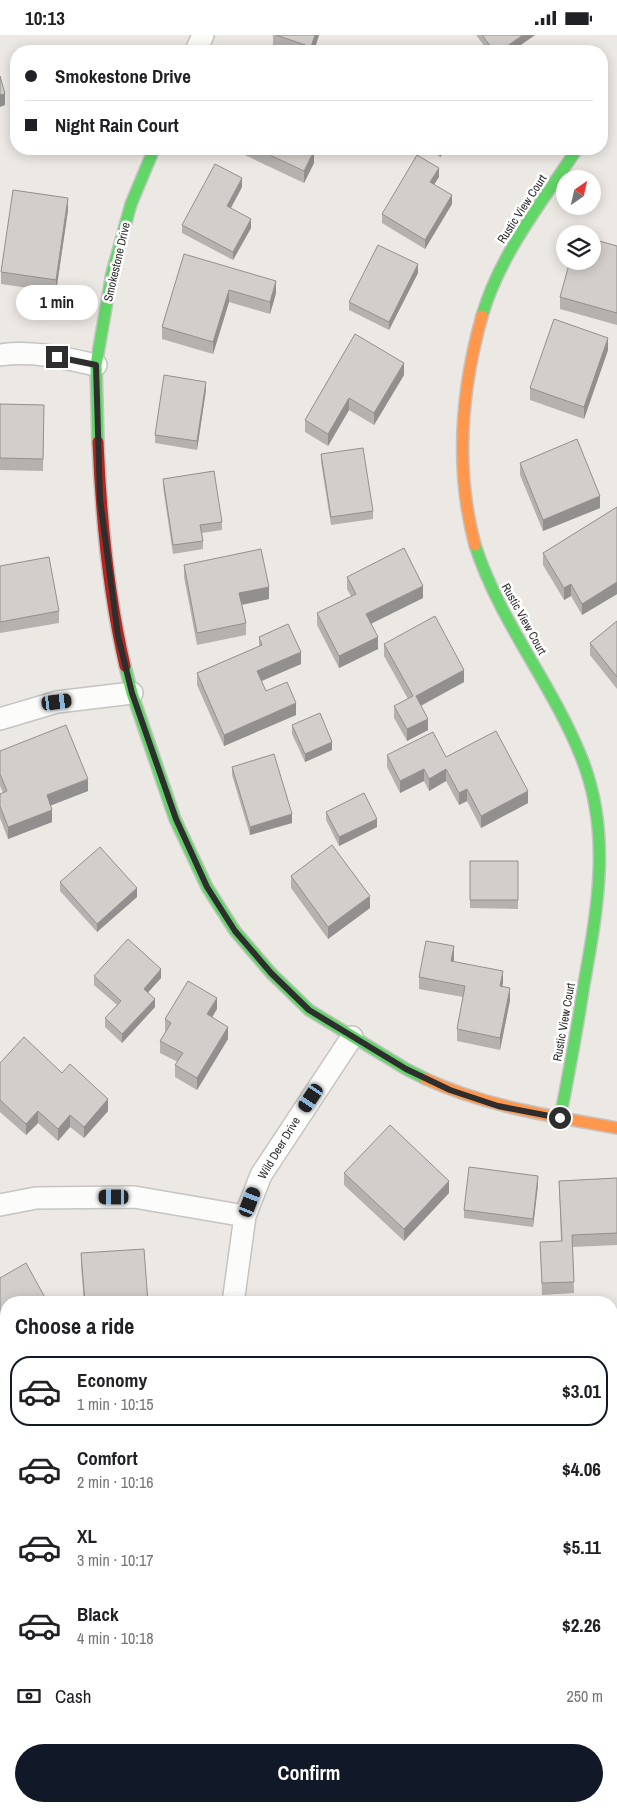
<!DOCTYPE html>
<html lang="en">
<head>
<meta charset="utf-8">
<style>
	:root { --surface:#fff; --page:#f2f2f2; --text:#202124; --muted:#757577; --line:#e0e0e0; --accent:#111827 }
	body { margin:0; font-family:"Archivo Narrow",sans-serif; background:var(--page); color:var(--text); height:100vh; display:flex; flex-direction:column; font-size:19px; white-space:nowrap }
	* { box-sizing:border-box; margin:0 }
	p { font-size:16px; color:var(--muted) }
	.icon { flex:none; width:28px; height:28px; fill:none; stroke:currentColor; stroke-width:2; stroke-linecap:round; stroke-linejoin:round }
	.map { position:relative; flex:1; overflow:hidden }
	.sheet { position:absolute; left:0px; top:1261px; width:618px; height:516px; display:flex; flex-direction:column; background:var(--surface); border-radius:20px 20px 0 0; box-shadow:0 2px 12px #0003 }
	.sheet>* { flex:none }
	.guide { position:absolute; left:10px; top:10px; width:598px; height:110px; border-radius:20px; box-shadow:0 2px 12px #0003; display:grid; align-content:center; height:110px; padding:0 15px; background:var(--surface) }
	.needle { width:32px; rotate:34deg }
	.buttons { position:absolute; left:556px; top:135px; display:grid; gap:10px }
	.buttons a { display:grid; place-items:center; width:45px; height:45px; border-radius:50%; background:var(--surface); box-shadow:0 2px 12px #0003; font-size:25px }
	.end { position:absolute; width:22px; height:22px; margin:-11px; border:6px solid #2e2e2e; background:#fff; box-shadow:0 0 0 2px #fff }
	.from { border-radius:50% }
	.bubble { position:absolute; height:35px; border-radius:18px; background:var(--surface); box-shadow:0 2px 12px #0003; font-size:16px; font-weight:700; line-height:35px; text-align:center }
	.car { position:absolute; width:15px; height:30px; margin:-15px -8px; border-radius:6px; box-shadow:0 0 4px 1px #0007; background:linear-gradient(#222 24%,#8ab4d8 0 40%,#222 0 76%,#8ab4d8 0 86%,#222 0) }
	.guide b { display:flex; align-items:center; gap:18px; height:48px; font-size:19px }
	.guide b+b { border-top:1px solid var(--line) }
	.guide i { width:12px; height:12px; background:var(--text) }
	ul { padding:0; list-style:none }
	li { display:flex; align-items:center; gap:15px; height:70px; margin:0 10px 8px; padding:0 5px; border:2px solid transparent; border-radius:20px }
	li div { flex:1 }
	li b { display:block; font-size:19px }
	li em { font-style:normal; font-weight:700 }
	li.current { border-color:var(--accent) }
	li>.icon { width:45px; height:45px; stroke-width:1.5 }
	h2 { padding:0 15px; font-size:22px; line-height:60px }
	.pay { display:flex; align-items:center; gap:12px; height:55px; padding:0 15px; font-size:19px }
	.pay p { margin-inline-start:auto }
	.button { display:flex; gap:10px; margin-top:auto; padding:10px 15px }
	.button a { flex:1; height:58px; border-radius:30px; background:var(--accent); color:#fff; font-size:20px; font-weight:700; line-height:58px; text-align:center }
	.status { display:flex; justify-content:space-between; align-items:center; height:35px; padding:0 25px; background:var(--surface); direction:ltr }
	.status svg { height:14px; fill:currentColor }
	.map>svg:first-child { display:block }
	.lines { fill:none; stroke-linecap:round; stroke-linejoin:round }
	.street-casing { stroke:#c5c4c5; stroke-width:24 }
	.fast-casing { stroke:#c5c4c5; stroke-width:14 }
	.slow-casing { stroke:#c5c4c5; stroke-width:14 }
	.jam-casing { stroke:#c5c4c5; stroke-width:14 }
	.street { stroke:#fcfcfb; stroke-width:21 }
	.fast { stroke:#63d668; stroke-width:11 }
	.slow { stroke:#ff974d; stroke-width:11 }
	.jam { stroke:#b3261e; stroke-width:11 }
	.wall { fill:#b4b1af }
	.shaded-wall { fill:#92908e }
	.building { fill:#d1cecb; stroke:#92908e }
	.route { stroke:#2e2e2e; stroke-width:6 }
	.labels { text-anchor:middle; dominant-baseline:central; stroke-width:5; stroke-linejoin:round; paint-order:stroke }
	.street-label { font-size:12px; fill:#2e2e2e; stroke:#fff }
</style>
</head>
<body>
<div class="status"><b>10:13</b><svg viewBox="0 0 49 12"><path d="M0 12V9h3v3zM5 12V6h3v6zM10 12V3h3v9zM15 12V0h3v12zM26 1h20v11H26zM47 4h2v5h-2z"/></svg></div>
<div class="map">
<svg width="617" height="1777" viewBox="0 0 617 1777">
	<rect width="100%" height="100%" fill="#ece8e4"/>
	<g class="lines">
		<defs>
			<path id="street" d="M196,16L203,0
				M0,320C32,315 64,323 96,330
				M0,684L57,667L132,658
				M0,1170L36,1163L134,1162L245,1181
				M233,1268L245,1181L261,1140L352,1002
				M611,1475L617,1476
				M0,1583L6,1580
				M330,1771L331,1777"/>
			<path id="fast" d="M482,281C500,219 542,167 577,114
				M98,407L96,330L112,238L131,169L154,114
				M475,510C500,587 550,646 580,719C612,795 598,871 584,949C577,994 569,1038 560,1083
				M125,631L132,658L175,784L207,852L235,896L271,938L309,975L406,1034L426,1044"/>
			<path id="slow" d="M475,510C455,435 461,356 482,281
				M426,1044C487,1072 552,1081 617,1093"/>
			<path id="jam" d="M98,407C101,482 108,558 125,631"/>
		</defs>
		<use href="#street" class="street-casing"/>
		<use href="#fast" class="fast-casing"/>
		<use href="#slow" class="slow-casing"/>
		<use href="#jam" class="jam-casing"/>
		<use href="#street" class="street"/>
		<use href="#fast" class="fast"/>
		<use href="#slow" class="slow"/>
		<use href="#jam" class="jam"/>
	</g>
	<path class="wall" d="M273,0H319L314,16H290L273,11Z
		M476,0H535L512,16H488Z
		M232,114H309L314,128L304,148Z
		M429,114H447L440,122Z
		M439,142L434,149L452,169L425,214L382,188V179Z
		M242,152L231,173L251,193L233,225L182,198V190Z
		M68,175L56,257L1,249V237Z
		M617,211V290L560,274V262Z
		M184,219L276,258L270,279L229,267L213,319L162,304V292Z
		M418,238L389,295L349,275V267Z
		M355,299L404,340L374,390L349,375L328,411L305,397V385Z
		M608,315L584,384L530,365V353Z
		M206,355L197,415L155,408V400Z
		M0,369L44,370L43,436L0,435Z
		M321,419L373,476V484L331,490L321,427Z
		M520,428L600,473L543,496L520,440Z
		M163,444L222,487V495L202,498L203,506V514L173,519L163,452Z
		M617,472V559L582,580L571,561L564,565L543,530V518Z
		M184,530L269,564L242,570L246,588V600L197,610L184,542Z
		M0,531L59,576V588L0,598Z
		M347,542L423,563L371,589L378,614L339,633L317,590V578L351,561L347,554Z
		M617,586V654L590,620V608Z
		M259,602L301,629L261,646L266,656L296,680L224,711L197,650V638L259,612Z
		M384,609L464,647L421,671L428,695L407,706L394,683V671L408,664L384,621Z
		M292,690L332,715L305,727L292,699Z
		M0,716L88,756L51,770L52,787L8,804L0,783V759L3,758L0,751Z
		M387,720L446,722L528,768L481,793L467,766L459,770L446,746L429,756L424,746L400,758L387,732Z
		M232,732L292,788L250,800L232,740Z
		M326,777L377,792L339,811L326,785Z
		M470,826H518V874L470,873Z
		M291,841L370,873L328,904L291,853Z
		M60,847L137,862L97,897L60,856Z
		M454,923V927L503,948L502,951L510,965L500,1015L457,1006V994L463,962L419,954V942Z
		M94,941L161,943L148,957L155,972L122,1008L105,992V983L117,970L94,950Z
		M217,974L212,982L228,1004L197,1055L175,1042V1030L178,1027L160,1018V1006L166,997L165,996V984Z
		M0,1028L62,1038L108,1076L84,1103L70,1092L58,1106L38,1088L26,1100L0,1077Z
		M344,1138L449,1158L404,1206L344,1150Z
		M617,1143V1210L573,1212L574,1258L542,1260L540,1207L561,1206L559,1146Z
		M538,1150L533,1192L464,1183V1175Z
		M81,1218L148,1268H84L81,1230Z
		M617,1325V1398L611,1396V1332Z
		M6,1392V1463L0,1448V1395Z
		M611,1523L617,1526V1582L611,1580Z
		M206,1771H259L254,1777H209L206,1774Z"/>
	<path class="shaded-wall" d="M315,0H319L314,16H311V12Z
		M523,0H535L512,16H500Z
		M5,59V70L0,72V60Z
		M440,114H447L440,122Z
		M314,116V128L304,148V136Z
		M439,133V142L430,156V147Z
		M242,143V152L227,180V171Z
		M452,160V169L425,214V205Z
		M68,163V175L56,257V245Z
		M251,184V193L233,225V217Z
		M418,229V238L389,295V287Z
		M276,246V258L270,279V267Z
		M229,255V267L213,319V307Z
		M608,303V315L584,384V372Z
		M404,328V340L374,390V378Z
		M206,347V355L197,415V406Z
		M349,363V375L328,411V399Z
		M600,461V473L543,496V485Z
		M617,547V559L582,580V569Z
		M571,549V561L564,565V553Z
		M423,551V563L366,591V579Z
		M269,552V564L239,570V558Z
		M378,602V614L339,633V621Z
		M301,617V629L257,648V636Z
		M464,635V647L416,673V661Z
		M296,668V680L224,711V700Z
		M428,684V695L407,706V694Z
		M332,707V715L305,727V719Z
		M424,734V746L400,758V746Z
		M446,734V746L429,756V744Z
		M88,744V756L47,772V760Z
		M467,754V766L459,770V758Z
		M528,756V768L481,793V781Z
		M52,775V787L8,804V792Z
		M292,779V788L250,800V792Z
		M377,784V792L339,811V802Z
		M137,853V862L97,897V889Z
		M370,861V873L328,904V892Z
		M454,911V923L451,938V926Z
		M161,934V943L144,962V954Z
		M503,936V948L500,963V951Z
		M510,953V965L500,1015V1003Z
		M217,963V974L207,991V979Z
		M155,964V972L122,1008V999Z
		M228,992V1004L197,1055V1043Z
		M108,1064V1076L84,1103V1092Z
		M38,1076V1088L26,1100V1089Z
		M70,1080V1092L58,1106V1094Z
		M538,1141V1150L533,1192V1184Z
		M449,1146V1158L404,1206V1194Z
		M6,1295V1307L0,1311V1299Z
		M6,1339V1351L0,1355V1343Z
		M6,1689V1700L0,1703V1691Z
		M6,1737V1749L0,1751V1739Z
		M248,1771H259L254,1777H243Z"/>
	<path class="building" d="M276,0H315L311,12Z
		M482,0H523L500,16H494Z
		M0,41L5,59L0,60Z
		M257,114H309L314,116L304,136Z
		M417,120L439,133L430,147L452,160L425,205L382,179Z
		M215,129L242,143L227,171L251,184L233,217L182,190Z
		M13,155L68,163L56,245L1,237Z
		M592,204L617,211V278L560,262L570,226H592Z
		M378,210L418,229L389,287L349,267Z
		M184,219L276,246L270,267L229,255L213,307L162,292Z
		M554,284L608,303L584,372L530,353Z
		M355,299L404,328L374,378L349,363L328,399L305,385Z
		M164,340L206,347L197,406L155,400Z
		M0,369L44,370L43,424L0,423Z
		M577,404L600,461L543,485L520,428Z
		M363,413L373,476L331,482L321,419Z
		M214,436L222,487L200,490L203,506L173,510L163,444Z
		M617,472V547L582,569L571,549L564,553L543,518Z
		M404,513L423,551L366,579L378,602L339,621L317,578L356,559L347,542Z
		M261,514L269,552L239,558L246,588L197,598L184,530Z
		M49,522L59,576L0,587V531Z
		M435,581L464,635L416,661L428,684L407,694L394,671L413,661L384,609Z
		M617,586V642L590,608Z
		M288,589L301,617L257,636L266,656L287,647L296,668L224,700L197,638L262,610L259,602Z
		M320,678L332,707L305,719L292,690Z
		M66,690L88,744L47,760L52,775L8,792L0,771V759L7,756L0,739V716Z
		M496,696L528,756L481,781L467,754L459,758L446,734L429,744L424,734L400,746L387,720L433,697L446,722Z
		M274,719L292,779L250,792L232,732Z
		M364,758L377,784L339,802L326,777Z
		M332,810L370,861L328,892L291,841Z
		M100,812L137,853L97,889L60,847Z
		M470,826H518V865H470Z
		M128,904L161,934L144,954L155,964L122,999L105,983L121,966L94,941Z
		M426,906L454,911L451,926L503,936L500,951L510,953L500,1003L457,994L465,951L419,942Z
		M188,946L217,963L207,979L228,992L197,1043L175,1030L183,1018L160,1006L171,988L165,984Z
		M24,1002L62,1038L70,1029L108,1064L84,1092L70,1080L58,1094L38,1076L26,1089L0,1065V1028Z
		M390,1090L449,1146L404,1194L344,1138Z
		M469,1132L538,1141L533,1184L464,1175Z
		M617,1143V1198L572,1200L574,1247L542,1248L540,1207L562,1206L559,1146Z
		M144,1214L148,1268H85L81,1218Z
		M26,1228L48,1268H6V1295L0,1299V1243Z
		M0,1300L6,1311V1339L0,1343Z
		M614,1324L617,1325V1386L611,1384V1332Z
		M6,1392V1451L0,1436V1395Z
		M611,1523L617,1526V1574L611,1571Z
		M6,1643V1689L0,1691V1645Z
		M0,1700L6,1718V1737L0,1739Z
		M617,1701V1777H596L598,1771H611V1722Z
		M137,1771H143L146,1777H123Z
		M216,1771H248L243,1777H223Z"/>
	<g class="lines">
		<path class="route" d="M57,322L96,330L100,464L118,601L132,658L176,784L207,852L235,896L271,938L309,975L406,1034L450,1055L498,1071L560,1083"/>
	</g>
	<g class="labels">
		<g class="street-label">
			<text transform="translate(522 174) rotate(-57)">Rustic View Court</text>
			<text transform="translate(117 227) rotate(-77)">Smokestone Drive</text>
			<text transform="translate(524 584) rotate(61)">Rustic View Court</text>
			<text transform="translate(564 987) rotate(-80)">Rustic View Court</text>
			<text transform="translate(279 1113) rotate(-59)">Wild Deer Drive</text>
		</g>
	</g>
</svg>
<div class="buttons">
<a><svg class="needle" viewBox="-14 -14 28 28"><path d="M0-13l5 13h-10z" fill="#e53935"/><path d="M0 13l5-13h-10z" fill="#757577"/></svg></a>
<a><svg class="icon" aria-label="layers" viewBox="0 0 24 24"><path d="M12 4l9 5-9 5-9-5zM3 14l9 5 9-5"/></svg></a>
</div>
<i class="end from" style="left:560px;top:1083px"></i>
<i class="end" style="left:57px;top:322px"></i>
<div class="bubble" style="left:16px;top:250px;width:82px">1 min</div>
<i class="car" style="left:57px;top:667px;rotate:83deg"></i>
<i class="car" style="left:311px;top:1063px;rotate:214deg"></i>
<i class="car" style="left:114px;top:1162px;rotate:270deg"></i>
<i class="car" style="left:250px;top:1167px;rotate:21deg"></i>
<div class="guide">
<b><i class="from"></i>Smokestone Drive</b>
<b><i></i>Night Rain Court</b>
</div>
<section class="sheet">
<h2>Choose a ride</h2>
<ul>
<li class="current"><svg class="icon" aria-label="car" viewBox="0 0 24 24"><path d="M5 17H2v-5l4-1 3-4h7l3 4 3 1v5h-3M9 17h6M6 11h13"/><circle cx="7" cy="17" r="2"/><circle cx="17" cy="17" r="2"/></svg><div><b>Economy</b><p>1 min · 10:15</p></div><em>$3.01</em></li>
<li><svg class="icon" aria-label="car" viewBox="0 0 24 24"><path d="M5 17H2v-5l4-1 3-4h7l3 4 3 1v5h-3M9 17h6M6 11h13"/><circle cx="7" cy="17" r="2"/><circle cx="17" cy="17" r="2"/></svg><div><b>Comfort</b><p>2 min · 10:16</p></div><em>$4.06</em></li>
<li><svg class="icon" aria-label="car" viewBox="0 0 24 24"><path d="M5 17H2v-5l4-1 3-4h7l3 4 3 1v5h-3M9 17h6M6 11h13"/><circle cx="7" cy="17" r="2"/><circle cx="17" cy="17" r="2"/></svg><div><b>XL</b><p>3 min · 10:17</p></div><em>$5.11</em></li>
<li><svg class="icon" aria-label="car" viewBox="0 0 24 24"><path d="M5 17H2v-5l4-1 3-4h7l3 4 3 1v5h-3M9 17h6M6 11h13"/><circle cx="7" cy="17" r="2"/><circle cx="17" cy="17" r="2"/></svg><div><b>Black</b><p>4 min · 10:18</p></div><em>$2.26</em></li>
</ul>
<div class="pay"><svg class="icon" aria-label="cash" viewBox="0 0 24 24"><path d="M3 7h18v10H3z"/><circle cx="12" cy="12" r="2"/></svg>Cash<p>250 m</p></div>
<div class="button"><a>Confirm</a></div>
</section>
</div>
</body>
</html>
